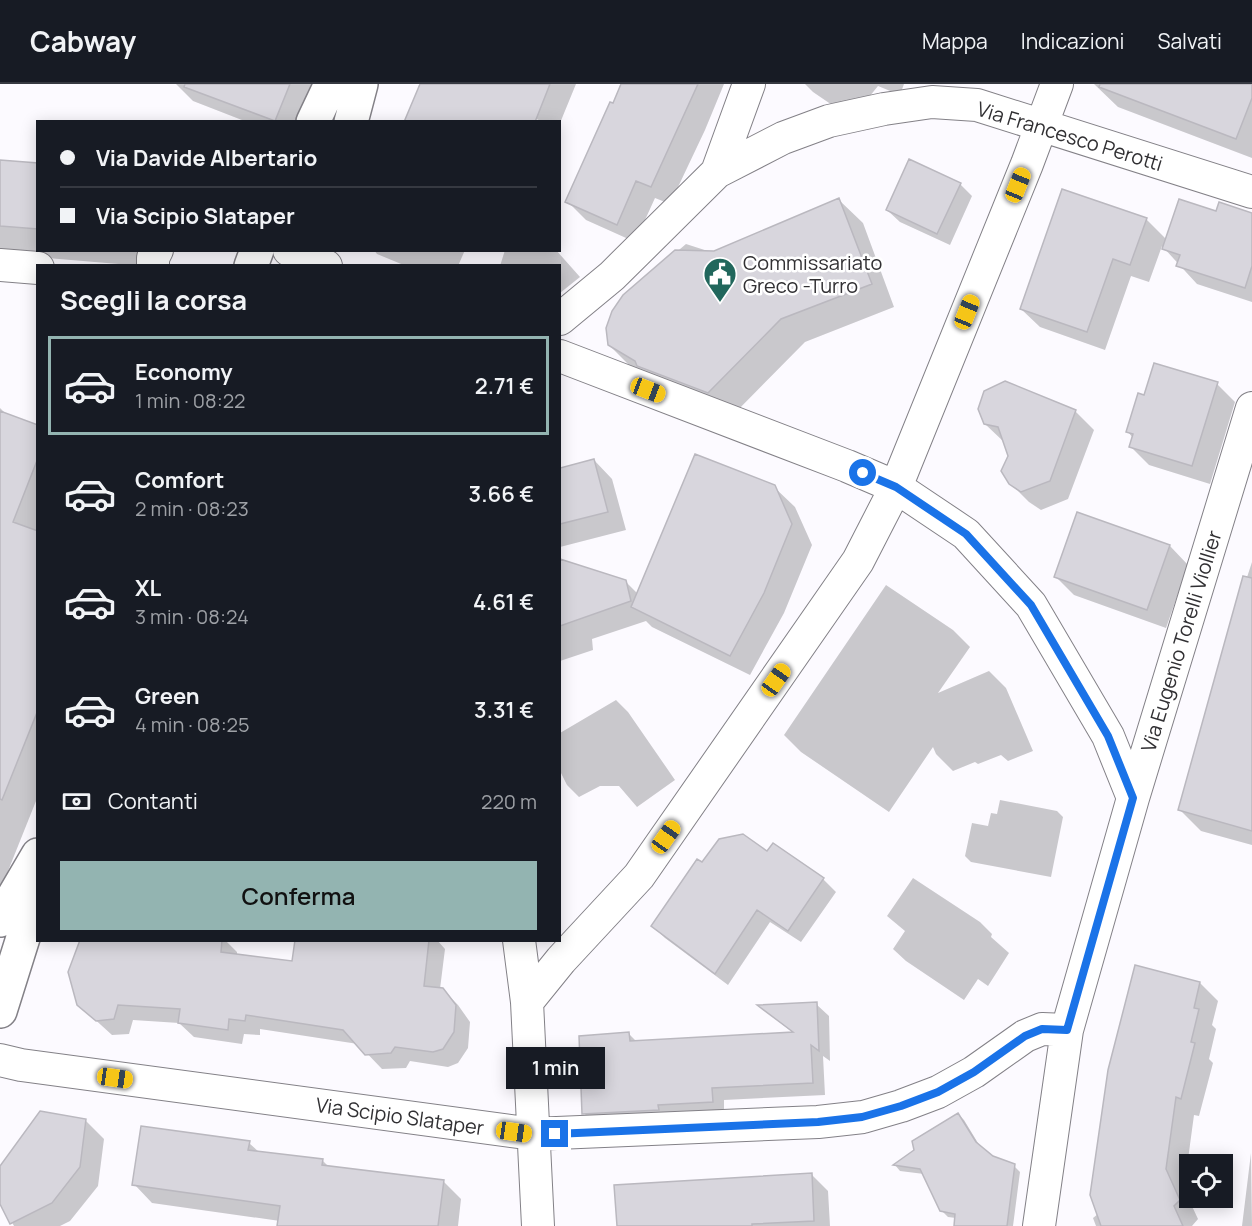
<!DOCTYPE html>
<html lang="it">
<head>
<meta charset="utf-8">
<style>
	:root { --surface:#171b24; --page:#20242c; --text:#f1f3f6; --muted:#9ea1a6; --line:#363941; --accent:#93b4b1 }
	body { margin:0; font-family:Manrope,sans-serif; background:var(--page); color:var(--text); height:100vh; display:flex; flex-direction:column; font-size:22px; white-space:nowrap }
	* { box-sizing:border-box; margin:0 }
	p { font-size:20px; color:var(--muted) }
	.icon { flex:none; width:33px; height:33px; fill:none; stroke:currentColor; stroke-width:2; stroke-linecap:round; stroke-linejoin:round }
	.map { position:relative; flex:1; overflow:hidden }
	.details { position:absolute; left:36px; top:180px; width:525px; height:678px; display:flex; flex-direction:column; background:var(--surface); border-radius:0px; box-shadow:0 3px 15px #0003 }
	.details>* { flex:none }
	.top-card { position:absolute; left:36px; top:36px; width:525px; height:132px; border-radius:0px; box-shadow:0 3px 15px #0003; display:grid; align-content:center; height:132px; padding:0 24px; background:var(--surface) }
	.fabs { position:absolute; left:1179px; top:1070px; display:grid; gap:12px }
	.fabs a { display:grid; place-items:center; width:54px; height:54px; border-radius:0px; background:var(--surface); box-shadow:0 3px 15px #0003; font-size:30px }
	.end { position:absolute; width:27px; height:27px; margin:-14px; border:8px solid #1a73e8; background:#fff; box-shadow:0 0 0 3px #fff }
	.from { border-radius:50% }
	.bubble { position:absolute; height:42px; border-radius:0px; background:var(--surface); box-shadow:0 3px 15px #0003; font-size:20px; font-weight:600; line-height:42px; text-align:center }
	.car { position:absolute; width:18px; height:36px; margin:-18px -9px; border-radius:8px; box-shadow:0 0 4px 2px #0007; background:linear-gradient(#f5c518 24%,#345 0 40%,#f5c518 0 76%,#345 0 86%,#f5c518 0) }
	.top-card b { display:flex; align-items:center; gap:21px; height:57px; font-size:22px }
	.top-card b+b { border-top:2px solid var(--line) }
	.top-card i { width:15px; height:15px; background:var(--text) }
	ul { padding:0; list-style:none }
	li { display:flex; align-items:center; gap:18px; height:99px; margin:0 12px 9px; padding:0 12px; border:3px solid transparent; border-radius:0px }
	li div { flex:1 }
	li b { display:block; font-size:22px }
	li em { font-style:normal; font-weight:600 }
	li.active { border-color:var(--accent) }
	li>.icon { width:54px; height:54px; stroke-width:1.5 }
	h2 { padding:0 24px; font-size:27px; line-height:72px }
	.pay { display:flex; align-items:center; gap:15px; height:66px; padding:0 24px; font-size:22px }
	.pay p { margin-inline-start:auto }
	.button { display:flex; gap:12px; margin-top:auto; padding:12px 24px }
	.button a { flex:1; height:69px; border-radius:0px; background:var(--accent); color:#111; font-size:24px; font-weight:600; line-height:69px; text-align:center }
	header { display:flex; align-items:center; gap:36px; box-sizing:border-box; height:84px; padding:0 30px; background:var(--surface); border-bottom:2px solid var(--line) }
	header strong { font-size:28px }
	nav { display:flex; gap:33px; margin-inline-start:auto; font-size:21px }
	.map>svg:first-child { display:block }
	.shadow { fill:#0003 }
	.building { fill:#d8d6dd; stroke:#bab8bf; stroke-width:1.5 }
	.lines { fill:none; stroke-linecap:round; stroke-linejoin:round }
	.minor-casing { stroke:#838187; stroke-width:34 }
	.tertiary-casing { stroke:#838187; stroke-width:36 }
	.minor { stroke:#fff; stroke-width:32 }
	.tertiary { stroke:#fff; stroke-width:33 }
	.route { stroke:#1a73e8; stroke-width:8 }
	.labels { text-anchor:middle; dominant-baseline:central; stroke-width:5; stroke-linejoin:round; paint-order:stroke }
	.street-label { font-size:20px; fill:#313033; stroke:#fff }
	.poi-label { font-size:20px; fill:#313033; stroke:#fff; text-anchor:start }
</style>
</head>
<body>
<header>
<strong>Cabway</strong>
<nav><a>Mappa</a><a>Indicazioni</a><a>Salvati</a></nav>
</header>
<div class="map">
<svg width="1252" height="1142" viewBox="0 0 1252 1142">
	<rect width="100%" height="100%" fill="#fcfaff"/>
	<path class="shadow" d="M176,0H317L302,38H247L193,17Z
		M460,0H576L560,39V38H543Z
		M622,0H724L705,46L670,120L655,114L635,158L586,136L567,117Z
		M805,0H904L900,11L878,2L861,23H835L813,8Z
		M1094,0H1252V74L1118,23Z
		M0,77L38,81V166H152L142,182L0,170Z
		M960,100L972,112L950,161L900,138L887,126Z
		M1063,107L1147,136L1167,156L1217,129L1252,130V218L1197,200L1162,162L1149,198L1131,192L1105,266L1040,243L1021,225Z
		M839,116L863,139L894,223L805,258L732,332L633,285L609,261L624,212L686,160L714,169Z
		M374,166H465L458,182H406L377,170Z
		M505,166H556L580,193L560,209V182H500Z
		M1217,300L1235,318L1210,400L1149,381L1131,363L1133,354L1128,348L1145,312Z
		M0,324L8,332L38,343V712L0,807Z
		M1075,327L1094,346L1068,415L1041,426L1029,418L1010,399L1009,372L1004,358L985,340Z
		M594,376L612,395L626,446L560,463V385Z
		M774,403L795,423L812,461L784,529L750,591L652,543L646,537L592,555L593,566L560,577V477L625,497L638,510Z
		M1078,430L1170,462L1188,481L1166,544L1074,511L1056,493Z
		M1252,478V761L1201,747L1179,725L1234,533Z
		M886,501L953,546L970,563L938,609L989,587L1006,604L1033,667L1008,677L1001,671L978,680L975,678L953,687L936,670L933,663L889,728L801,668L784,651Z
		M616,616L628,628L675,696L637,723L619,702H600L579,713L567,701L560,687V649Z
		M1000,716L1057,727L1063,733L1051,793L971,778L965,772L972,739L988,742L991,729L997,730Z
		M773,761L823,795L836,808L801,858L770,838L728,901L665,854L653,842L702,780L768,769Z
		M913,794L980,838L992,850L991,853L1009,869L988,902L978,895L964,916L906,877L893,865L905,847L887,832Z
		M82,856H225L237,868V871L293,879L297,856H437L445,865L440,905L443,906L458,921L470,938L468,964L458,979L448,983L410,977L406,984L382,985L358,960L260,945V951L244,950L242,960L194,953L179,939L133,936L129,950L112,951L79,921Z
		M1200,899L1218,917L1212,941L1216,945L1209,975L1213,979L1199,1032L1194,1031L1184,1105L1198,1135L1192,1142H1096L1093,1134L1098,1130Z
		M816,920L829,932L830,977L823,972L825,1011L724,1016V1030L596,1042L584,1029L629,950L637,958L793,949L760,922Z
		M958,1030L964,1036L981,1064L992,1074L1014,1082L1020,1088L1013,1142H955L956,1134L948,1133L941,1126L924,1090L900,1087L895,1081L916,1066Z
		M85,1036L104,1055L98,1102L70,1137L60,1142H14L0,1116V1085Z
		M249,1059L260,1069L322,1076L330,1084L443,1097L461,1115L458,1142H279L280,1137L152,1119L134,1100Z
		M1251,1069L1252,1142H1242Z
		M811,1090L828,1107L830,1142H618Z"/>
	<path class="building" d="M185,0H290L275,37L184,3Z
		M420,0H550L535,38H404Z
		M621,0H698L651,103L636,97L617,141L565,118L610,18L613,19Z
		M1100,0H1252V14L1236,55L1099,3Z
		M909,75L961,99L937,150L886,126Z
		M0,76L38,79V145L0,142Z
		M1062,105L1147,134L1130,181L1113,175L1087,248L1020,225Z
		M839,114L872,200L781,235L708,309L637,282L635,277L608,261L606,244L612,227L623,211L675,166L714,167Z
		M1179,115L1216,127L1219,118L1252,129V182L1245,204L1176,182L1180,171L1162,165Z
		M1154,279L1218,298L1192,382L1129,363L1133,350L1126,348L1138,309L1144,311Z
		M1005,297L1076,326L1050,397L1021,408L1009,400L1001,387L1008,372L998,343L984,340L978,325L984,307Z
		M0,327L38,341V374L13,438L38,447V626L2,716L0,715Z
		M695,370L775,401L792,440L764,509L730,572L631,523Z
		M594,375L608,428L560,440V384Z
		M1077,428L1170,461L1147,526L1054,493Z
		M560,475L626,496L631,517L560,542Z
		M1243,492L1252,494V747L1178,726Z
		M743,750L767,767L773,759L824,794L788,847L757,826L715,890L651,842L697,775L702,778L719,755Z
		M80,856H222L221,868L292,877L295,856H429L424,902L443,904L456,921L454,948L443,965L433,968L395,963L391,969L365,971L343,946L246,931L245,937L229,935L228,946L178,939L180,925L118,921L114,935L96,937L77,921L68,888Z
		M1135,881L1200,898L1194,924L1199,925L1191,958L1195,959L1181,1015L1176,1013L1166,1085L1180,1116L1174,1122L1183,1142H1101L1090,1111L1108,986Z
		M817,918L819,967L811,961L813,999L712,1004L713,1018L658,1021L659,1026L582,1030L579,952L629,948L630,957L793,948L757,921Z
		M40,1027L86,1035L80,1083L52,1119L10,1140L0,1120V1082Z
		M958,1029L976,1058L993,1072L1015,1080L1007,1142H954L955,1130L940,1127L920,1085L893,1081L914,1066L912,1057Z
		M141,1042L250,1057L248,1066L323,1075L322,1081L444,1096L438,1142H277L280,1122L132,1101Z
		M812,1089L814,1137L752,1140V1142H617L614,1101Z"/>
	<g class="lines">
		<defs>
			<path id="minor" d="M717,88L749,0
				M289,166L326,182
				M0,181L38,184
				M153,182V174L157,166
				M560,235L612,192L717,88L783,54L829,37L884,25L932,18L977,21L1252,108
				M560,272L847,382L896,403L966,450L1031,521L1108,652L1133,714
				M519,856L527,918L538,1142
				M527,918L561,876L639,792L858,477L896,403L1027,80L1057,0
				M0,976L21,981L533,1050L818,1038L863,1033L901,1022L938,1008L974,988L1025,952L1042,945L1067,946
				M1039,1142L1067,946L1133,714L1252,324"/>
			<path id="tertiary" d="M313,38L331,0
				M351,38L361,0
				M251,182L257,166
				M299,182L305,166
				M0,836L38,771
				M0,927L38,806"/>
		</defs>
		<use href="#minor" class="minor-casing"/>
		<use href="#tertiary" class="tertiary-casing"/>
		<use href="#minor" class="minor"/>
		<use href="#tertiary" class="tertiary"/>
	</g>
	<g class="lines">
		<path class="route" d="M555,1050L818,1038L862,1033L901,1022L938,1008L974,988L1025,952L1042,945L1067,946L1133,714L1108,652L1031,521L966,450L896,403L863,389"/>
	</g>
	<defs>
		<symbol id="civic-pin" viewBox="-11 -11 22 30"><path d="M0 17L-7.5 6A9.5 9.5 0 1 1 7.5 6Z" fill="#21675c" stroke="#fff"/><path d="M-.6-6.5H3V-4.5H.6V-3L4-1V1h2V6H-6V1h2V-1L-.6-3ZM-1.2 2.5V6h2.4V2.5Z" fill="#fff"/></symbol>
	</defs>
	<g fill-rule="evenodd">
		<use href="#civic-pin" x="701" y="171" width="38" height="52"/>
	</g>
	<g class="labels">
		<g class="street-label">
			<text transform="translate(1070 52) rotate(17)">Via Francesco Perotti</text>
			<text transform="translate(1181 557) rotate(-73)">Via Eugenio Torelli Viollier</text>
			<text transform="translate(400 1032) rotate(8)">Via Scipio Slataper</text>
		</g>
		<g class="poi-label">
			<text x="743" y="178">Commissariato<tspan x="743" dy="23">Greco -Turro</tspan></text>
		</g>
	</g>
</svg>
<div class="fabs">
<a><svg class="icon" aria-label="locate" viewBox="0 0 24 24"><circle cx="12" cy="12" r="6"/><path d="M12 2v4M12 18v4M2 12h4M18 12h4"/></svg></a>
</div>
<i class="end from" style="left:863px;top:389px"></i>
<i class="end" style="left:555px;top:1050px"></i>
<div class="bubble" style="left:506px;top:963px;width:99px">1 min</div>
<i class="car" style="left:1018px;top:101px;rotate:22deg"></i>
<i class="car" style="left:967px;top:228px;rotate:22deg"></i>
<i class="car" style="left:648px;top:306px;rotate:111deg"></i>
<i class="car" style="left:776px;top:596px;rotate:35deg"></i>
<i class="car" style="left:666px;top:753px;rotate:35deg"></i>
<i class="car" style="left:115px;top:994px;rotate:98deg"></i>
<i class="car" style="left:514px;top:1048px;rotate:98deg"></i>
<div class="top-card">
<b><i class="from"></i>Via Davide Albertario</b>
<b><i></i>Via Scipio Slataper</b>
</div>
<section class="details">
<h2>Scegli la corsa</h2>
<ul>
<li class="active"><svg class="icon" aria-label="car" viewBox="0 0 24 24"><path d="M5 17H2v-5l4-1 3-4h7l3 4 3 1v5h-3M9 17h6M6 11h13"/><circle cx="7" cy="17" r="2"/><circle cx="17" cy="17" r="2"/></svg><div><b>Economy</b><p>1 min · 08:22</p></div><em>2.71 €</em></li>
<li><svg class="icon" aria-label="car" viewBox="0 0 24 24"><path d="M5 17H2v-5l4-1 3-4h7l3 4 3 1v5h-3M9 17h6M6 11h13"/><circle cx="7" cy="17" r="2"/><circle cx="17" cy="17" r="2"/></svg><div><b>Comfort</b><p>2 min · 08:23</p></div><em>3.66 €</em></li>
<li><svg class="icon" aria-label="car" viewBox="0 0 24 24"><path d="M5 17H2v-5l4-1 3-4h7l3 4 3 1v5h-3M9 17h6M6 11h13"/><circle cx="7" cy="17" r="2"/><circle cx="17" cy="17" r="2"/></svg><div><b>XL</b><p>3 min · 08:24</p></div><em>4.61 €</em></li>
<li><svg class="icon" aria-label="car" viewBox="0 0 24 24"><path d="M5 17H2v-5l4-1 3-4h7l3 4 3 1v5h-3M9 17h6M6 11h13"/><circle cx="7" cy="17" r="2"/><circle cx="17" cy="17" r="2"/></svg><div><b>Green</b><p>4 min · 08:25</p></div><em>3.31 €</em></li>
</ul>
<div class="pay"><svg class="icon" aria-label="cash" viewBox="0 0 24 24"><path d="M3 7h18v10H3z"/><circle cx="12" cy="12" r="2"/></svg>Contanti<p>220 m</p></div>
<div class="button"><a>Conferma</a></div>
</section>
</div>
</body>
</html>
